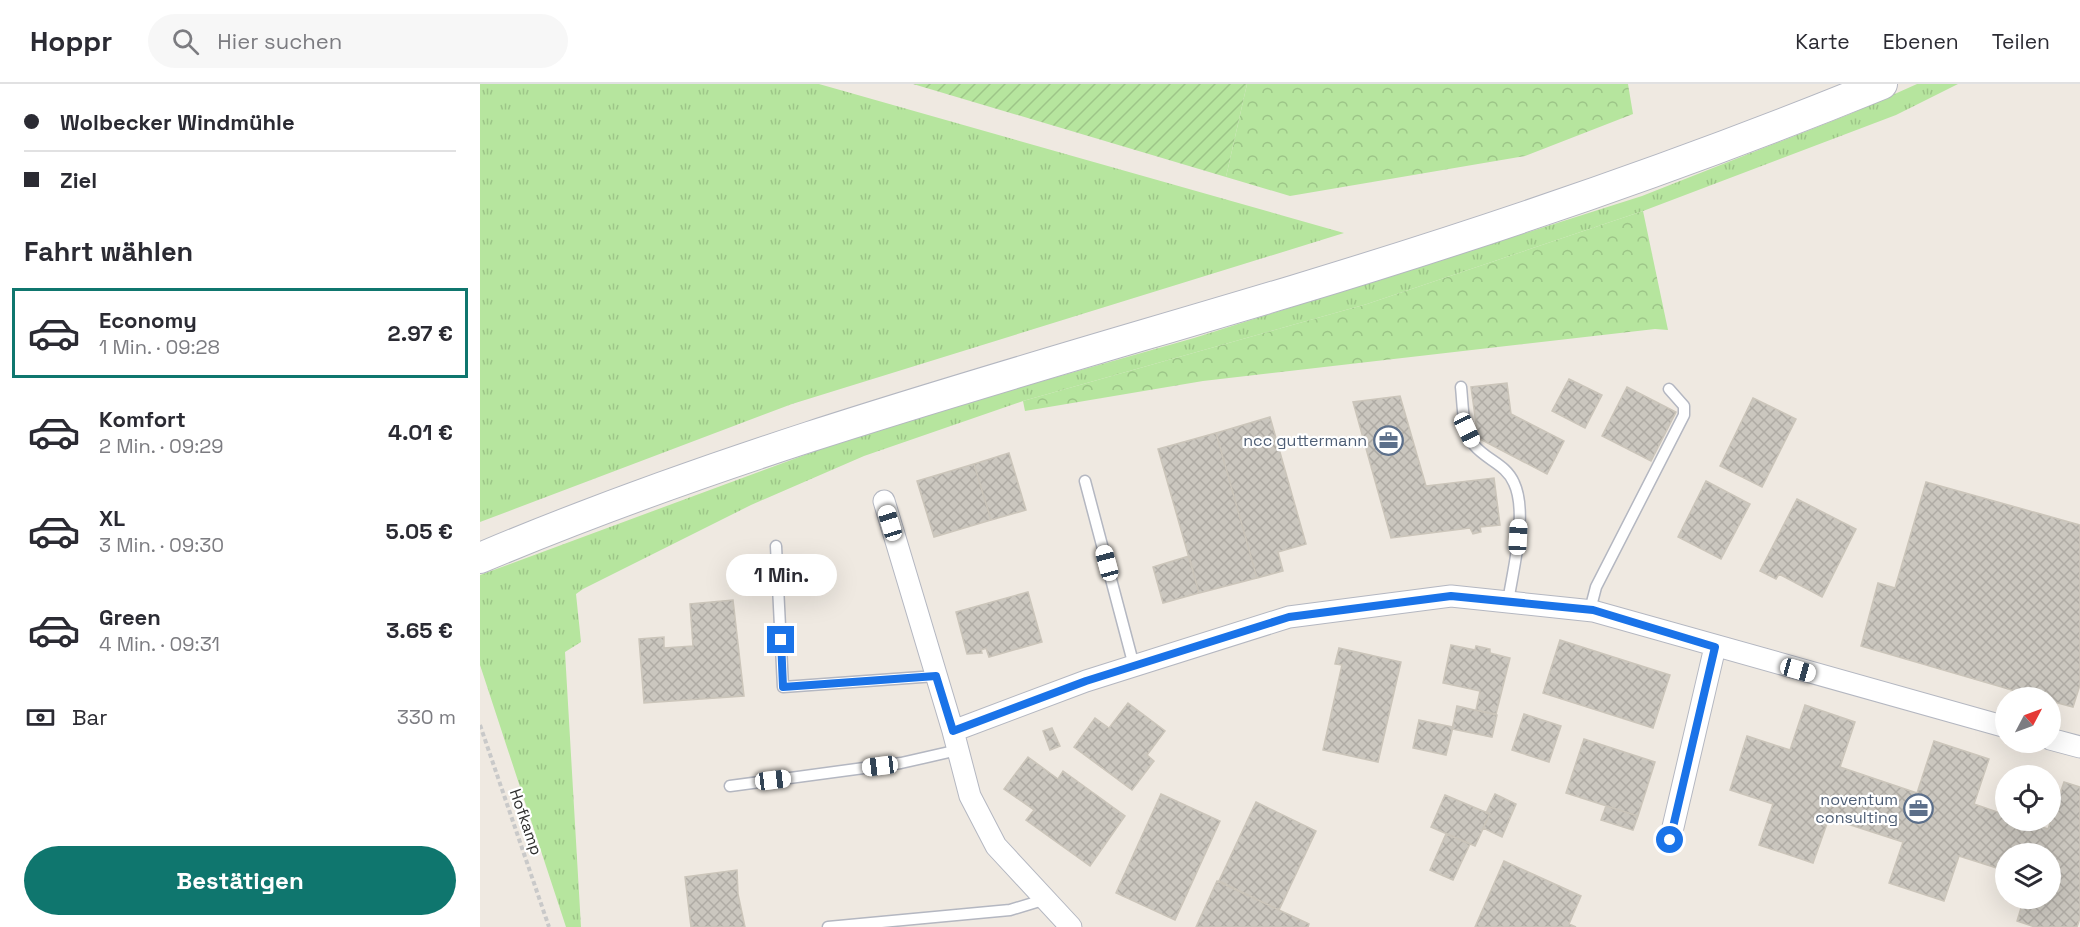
<!DOCTYPE html>
<html lang="de">
<head>
<meta charset="utf-8">
<style>
	:root { --surface:#fff; --page:#f7f7f7; --text:#2b2b33; --muted:#7c7c81; --line:#e1e1e2; --accent:#0f766e }
	body { margin:0; font-family:"Space Grotesk",sans-serif; background:var(--page); color:var(--text); height:100vh; display:flex; flex-direction:column; font-size:22px; white-space:nowrap }
	* { box-sizing:border-box; margin:0 }
	p { font-size:20px; color:var(--muted) }
	.icon { flex:none; width:33px; height:33px; fill:none; stroke:currentColor; stroke-width:2; stroke-linecap:round; stroke-linejoin:round }
	.map { position:relative; flex:1; overflow:hidden }
	.side { display:flex; flex-direction:column; background:var(--surface); width:480px }
	.side>* { flex:none }
	.guide { display:grid; align-content:center; height:132px; padding:0 24px; background:var(--surface) }
	.needle { width:39px; rotate:49deg }
	.controls { position:absolute; left:1515px; top:603px; display:grid; gap:12px }
	.controls a { display:grid; place-items:center; width:66px; height:66px; border-radius:50%; background:var(--surface); box-shadow:0 6px 24px #0002; font-size:30px }
	.end { position:absolute; width:27px; height:27px; margin:-14px; border:8px solid #1a73e8; background:#fff; box-shadow:0 0 0 3px #fff }
	.from { border-radius:50% }
	.bubble { position:absolute; height:42px; border-radius:21px; background:var(--surface); box-shadow:0 6px 24px #0002; font-size:20px; font-weight:700; line-height:42px; text-align:center }
	.car { position:absolute; width:18px; height:36px; margin:-18px -9px; border-radius:8px; box-shadow:0 0 4px 2px #0007; background:linear-gradient(#fff 24%,#345 0 40%,#fff 0 76%,#345 0 86%,#fff 0) }
	.guide b { display:flex; align-items:center; gap:21px; height:57px; font-size:22px }
	.guide b+b { border-top:2px solid var(--line) }
	.guide i { width:15px; height:15px; background:var(--text) }
	ul { padding:0; list-style:none }
	li { display:flex; align-items:center; gap:18px; height:90px; margin:0 12px 9px; padding:0 12px; border:3px solid transparent; border-radius:0px }
	li div { flex:1 }
	li b { display:block; font-size:22px }
	li em { font-style:normal; font-weight:700 }
	li.selected { border-color:var(--accent) }
	li>.icon { width:54px; height:54px; stroke-width:1.5 }
	h2 { padding:0 24px; font-size:27px; line-height:72px }
	.pay { display:flex; align-items:center; gap:15px; height:66px; padding:0 24px; font-size:22px }
	.pay p { margin-inline-start:auto }
	.primary-button { display:flex; gap:12px; margin-top:auto; padding:12px 24px }
	.primary-button a { flex:1; height:69px; border-radius:36px; background:var(--accent); color:#fff; font-size:24px; font-weight:700; line-height:69px; text-align:center }
	header { display:flex; align-items:center; gap:36px; box-sizing:border-box; height:84px; padding:0 30px; background:var(--surface); border-bottom:2px solid var(--line) }
	header strong { font-size:28px }
	nav { display:flex; gap:33px; margin-inline-start:auto; font-size:21px }
	.search { width:420px; height:54px; background:var(--page); display:flex; align-items:center; gap:15px; box-sizing:border-box; padding:0 21px; border-radius:33px; color:var(--muted); font-size:22px }
	main { display:flex; flex:1; min-height:0 }
	.map>svg:first-child { display:block }
	.grass { fill:url(#grass-tufts) }
	.forest { fill:url(#forest-crowns) }
	.garden { fill:url(#garden-furrows) }
	.building { fill:url(#building-cross-hatch); stroke:#cbc5ba; stroke-width:1.5 }
	.lines { fill:none; stroke-linecap:round; stroke-linejoin:round }
	.lane-casing { stroke:#b4b7c1; stroke-width:13 }
	.street-casing { stroke:#b4b7c1; stroke-width:23 }
	.secondary-casing { stroke:#b4b7c1; stroke-width:32 }
	.path { stroke:#c9c9c9; stroke-width:4; stroke-dasharray:4.5 3; stroke-linecap:butt }
	.lane { stroke:#fff; stroke-width:10 }
	.street { stroke:#fff; stroke-width:21 }
	.secondary { stroke:#fff; stroke-width:30 }
	.route { stroke:#1a73e8; stroke-width:8 }
	.labels { text-anchor:middle; dominant-baseline:central; stroke-width:4.5; stroke-linejoin:round; paint-order:stroke }
	.service-label { font-size:16px; fill:#4e5e75; stroke:#fff; text-anchor:end }
	.street-label { font-size:16px; fill:#2e2e2e; stroke:#fff }
</style>
</head>
<body>
<header>
<strong>Hoppr</strong>
<div class="search"><svg class="icon" aria-label="search" viewBox="0 0 24 24"><circle cx="10" cy="10" r="6"/><path d="M15 15l6 6"/></svg>Hier suchen</div>
<nav><a>Karte</a><a>Ebenen</a><a>Teilen</a></nav>
</header>
<main>
<section class="side">
<div class="guide">
<b><i class="from"></i>Wolbecker Windmühle</b>
<b><i></i>Ziel</b>
</div>
<h2>Fahrt wählen</h2>
<ul>
<li class="selected"><svg class="icon" aria-label="car" viewBox="0 0 24 24"><path d="M5 17H2v-5l4-1 3-4h7l3 4 3 1v5h-3M9 17h6M6 11h13"/><circle cx="7" cy="17" r="2"/><circle cx="17" cy="17" r="2"/></svg><div><b>Economy</b><p>1 Min. · 09:28</p></div><em>2.97 €</em></li>
<li><svg class="icon" aria-label="car" viewBox="0 0 24 24"><path d="M5 17H2v-5l4-1 3-4h7l3 4 3 1v5h-3M9 17h6M6 11h13"/><circle cx="7" cy="17" r="2"/><circle cx="17" cy="17" r="2"/></svg><div><b>Komfort</b><p>2 Min. · 09:29</p></div><em>4.01 €</em></li>
<li><svg class="icon" aria-label="car" viewBox="0 0 24 24"><path d="M5 17H2v-5l4-1 3-4h7l3 4 3 1v5h-3M9 17h6M6 11h13"/><circle cx="7" cy="17" r="2"/><circle cx="17" cy="17" r="2"/></svg><div><b>XL</b><p>3 Min. · 09:30</p></div><em>5.05 €</em></li>
<li><svg class="icon" aria-label="car" viewBox="0 0 24 24"><path d="M5 17H2v-5l4-1 3-4h7l3 4 3 1v5h-3M9 17h6M6 11h13"/><circle cx="7" cy="17" r="2"/><circle cx="17" cy="17" r="2"/></svg><div><b>Green</b><p>4 Min. · 09:31</p></div><em>3.65 €</em></li>
</ul>
<div class="pay"><svg class="icon" aria-label="cash" viewBox="0 0 24 24"><path d="M3 7h18v10H3z"/><circle cx="12" cy="12" r="2"/></svg>Bar<p>330 m</p></div>
<div class="primary-button"><a>Bestätigen</a></div>
</section>
<div class="map">
<svg width="1600" height="843" viewBox="0 0 1600 843">
	<defs>
		<pattern id="grass-tufts" width="24" height="20" patternUnits="userSpaceOnUse" patternTransform="scale(1.5)"><rect width="24" height="20" fill="#b6e59e"/><path d="M3 7l-1-3M5 7V3M7 7l1-3M15 17l-1-3M17 17v-4M19 17l1-3" fill="none" stroke="#9dc588"/></pattern>
		<pattern id="forest-crowns" width="20" height="18" patternUnits="userSpaceOnUse" patternTransform="scale(1.5)"><rect width="20" height="18" fill="#b6e59e"/><path d="M2 6a3 3 0 1 1 6 0M12 15a3 3 0 1 1 6 0" fill="none" stroke="#9dc588"/></pattern>
		<pattern id="garden-furrows" width="10" height="10" patternUnits="userSpaceOnUse" patternTransform="scale(1.5)"><rect width="10" height="10" fill="#b6e59e"/><path d="M-1 1l2-2M0 10L10 0M9 11l2-2" fill="none" stroke="#9dc588"/></pattern>
		<pattern id="building-cross-hatch" width="8" height="8" patternUnits="userSpaceOnUse" patternTransform="scale(1.5)"><rect width="8" height="8" fill="#cbc7bf"/><path d="M0 0l8 8M0 8l8-8" fill="none" stroke="#afaba4"/></pattern>
	</defs>
	<rect width="100%" height="100%" fill="#efe9e1"/>
	<path class="grass" d="M0,0H339L864,149L312,320L0,438Z
		M1437,0H1478L1416,31L1163,127L887,220L543,317L384,372L271,421L103,505L96,510L101,558L85,568L101,843H86L0,581V491L357,359L503,314L714,254L1162,112L1370,30Z"/>
	<path class="forest" d="M767,0H1148L1153,30L1045,72L810,112L746,93Z
		M1163,127L1188,246L1175,245L723,297L545,327L543,317L887,220Z"/>
	<path class="garden" d="M433,0H767L746,93Z"/>
	<path class="building" d="M1089,295L1122,311L1105,344L1072,327Z
		M1027,299L1031,330L1084,357L1067,390L998,354L991,303Z
		M1147,303L1196,328L1171,377L1122,352Z
		M920,312L946,402L1014,394L1020,441L1000,443L1001,448L993,450L990,444L911,454L873,318Z
		M1273,314L1316,335L1282,403L1240,382Z
		M790,333L826,460L798,468L803,487L777,494L736,349Z
		M736,349L777,494L719,509L678,365Z
		M529,369L546,426L511,436L494,380Z
		M494,380L511,436L454,453L437,397Z
		M1226,397L1270,420L1241,475L1198,453Z
		M1446,398L1600,441V601L1593,623L1570,617V614H1559L1381,562L1398,499L1415,504Z
		M1317,415L1376,445L1342,513L1299,490L1296,495L1280,487Z
		M709,472L719,509L683,519L673,483Z
		M548,508L562,558L509,573L506,564L501,566L502,569L487,570L476,528Z
		M253,516L264,612L164,619L159,555L184,553V564L213,562L210,520Z
		M1080,556L1190,591L1173,644L1063,609Z
		M971,561L995,566L996,562L1010,565V569L1030,574L1016,630L996,626L1000,607L963,599Z
		M859,564L921,578L898,678L843,666L862,581L855,580Z
		M648,619L685,647L667,671L674,677L652,706L594,663L615,634L629,644Z
		M1325,621L1375,638L1360,683L1437,709L1454,657L1509,675L1494,720L1526,731V736H1543L1568,745L1584,698L1600,703V834L1597,843H1555L1537,837L1544,814H1570V770H1526V787L1479,772L1464,817L1409,799L1423,758L1349,734L1333,779L1279,761L1293,720L1250,706L1267,652L1310,666Z
		M977,622L1017,631L1012,653L972,645Z
		M1044,630L1081,642L1069,678L1032,666Z
		M939,636L973,643L966,671L933,664Z
		M572,644L580,662L570,666L563,647Z
		M1104,655L1175,678L1158,732L1086,709Z
		M548,673L578,695L583,687L645,732L610,782L546,736L554,726L524,705Z
		M681,710L740,737L695,836L636,809Z
		M1015,710L1036,720L1022,753L1003,744L1010,730L1006,729Z
		M965,711L1010,730L995,762L951,743Z
		M776,718L836,747L799,826L739,797Z
		M1126,722L1158,732L1153,746L1121,736Z
		M966,750L990,760L973,796L950,786Z
		M1024,777L1101,812L1089,840L1096,843H995Z
		M257,786L258,810L265,843H211L205,793Z
		M737,797L829,840L828,843H716Z"/>
	<g class="lines">
		<defs>
			<path id="lane" d="M981,303C983,320 982,347 994,361C1006,376 1026,380 1034,399C1048,429 1033,485 1028,518
				M605,397L654,582
				M296,462L303,603L456,592
				M1110,526L1116,503L1204,331V322L1189,305
				M250,702L421,679L478,666
				M348,843L530,826L563,816"/>
			<path id="street" d="M404,417L473,647
				M1570,655L1600,663
				M1190,756L1235,563
				M591,843L516,762L490,712L473,647L606,597L809,533L971,512L1113,527L1526,643"/>
			<path id="secondary" d="M0,474C263,363 539,289 812,207C1014,146 1207,80 1402,0"/>
		</defs>
		<use href="#lane" class="lane-casing"/>
		<use href="#street" class="street-casing"/>
		<use href="#secondary" class="secondary-casing"/>
		<path class="path" d="M0,641L69,843"/>
		<use href="#lane" class="lane"/>
		<use href="#street" class="street"/>
		<use href="#secondary" class="secondary"/>
	</g>
	<g class="lines">
		<path class="route" d="M301,556L303,603L456,592L473,647L606,597L809,533L971,512L1113,526L1235,563L1190,756"/>
	</g>
	<defs>
		<symbol id="office-ring" viewBox="-11 -11 22 22"><circle r="9.5" fill="#fff" stroke="#5c6f8a" stroke-width="1.5"/><path d="M-6-3h4V-5.5h4V-3h4V5H-6ZM-1-4.5V-3h2v-1.5ZM-6 0V1H6V0Z" fill="#5c6f8a"/></symbol>
	</defs>
	<g fill-rule="evenodd">
		<use href="#office-ring" x="892" y="340" width="33" height="33"/>
		<use href="#office-ring" x="1422" y="708" width="33" height="33"/>
	</g>
	<g class="labels">
		<g class="service-label">
			<text x="887" y="356">ncc guttermann</text>
			<text x="1418" y="715">noventum<tspan x="1418" dy="18">consulting</tspan></text>
		</g>
		<g class="street-label">
			<text transform="translate(46 738) rotate(71)">Hofkamp</text>
		</g>
	</g>
</svg>
<div class="controls">
<a><svg class="needle" viewBox="-14 -14 28 28"><path d="M0-13l5 13h-10z" fill="#e53935"/><path d="M0 13l5-13h-10z" fill="#7c7c81"/></svg></a>
<a><svg class="icon" aria-label="locate" viewBox="0 0 24 24"><circle cx="12" cy="12" r="6"/><path d="M12 2v4M12 18v4M2 12h4M18 12h4"/></svg></a>
<a><svg class="icon" aria-label="layers" viewBox="0 0 24 24"><path d="M12 4l9 5-9 5-9-5zM3 14l9 5 9-5"/></svg></a>
</div>
<i class="end from" style="left:1190px;top:756px"></i>
<i class="end" style="left:301px;top:556px"></i>
<div class="bubble" style="left:246px;top:470px;width:111px">1 Min.</div>
<i class="car" style="left:987px;top:346px;rotate:155deg"></i>
<i class="car" style="left:410px;top:439px;rotate:343deg"></i>
<i class="car" style="left:1038px;top:453px;rotate:3deg"></i>
<i class="car" style="left:627px;top:479px;rotate:345deg"></i>
<i class="car" style="left:1318px;top:586px;rotate:106deg"></i>
<i class="car" style="left:400px;top:682px;rotate:263deg"></i>
<i class="car" style="left:293px;top:696px;rotate:83deg"></i>
</div>
</main>
</body>
</html>
